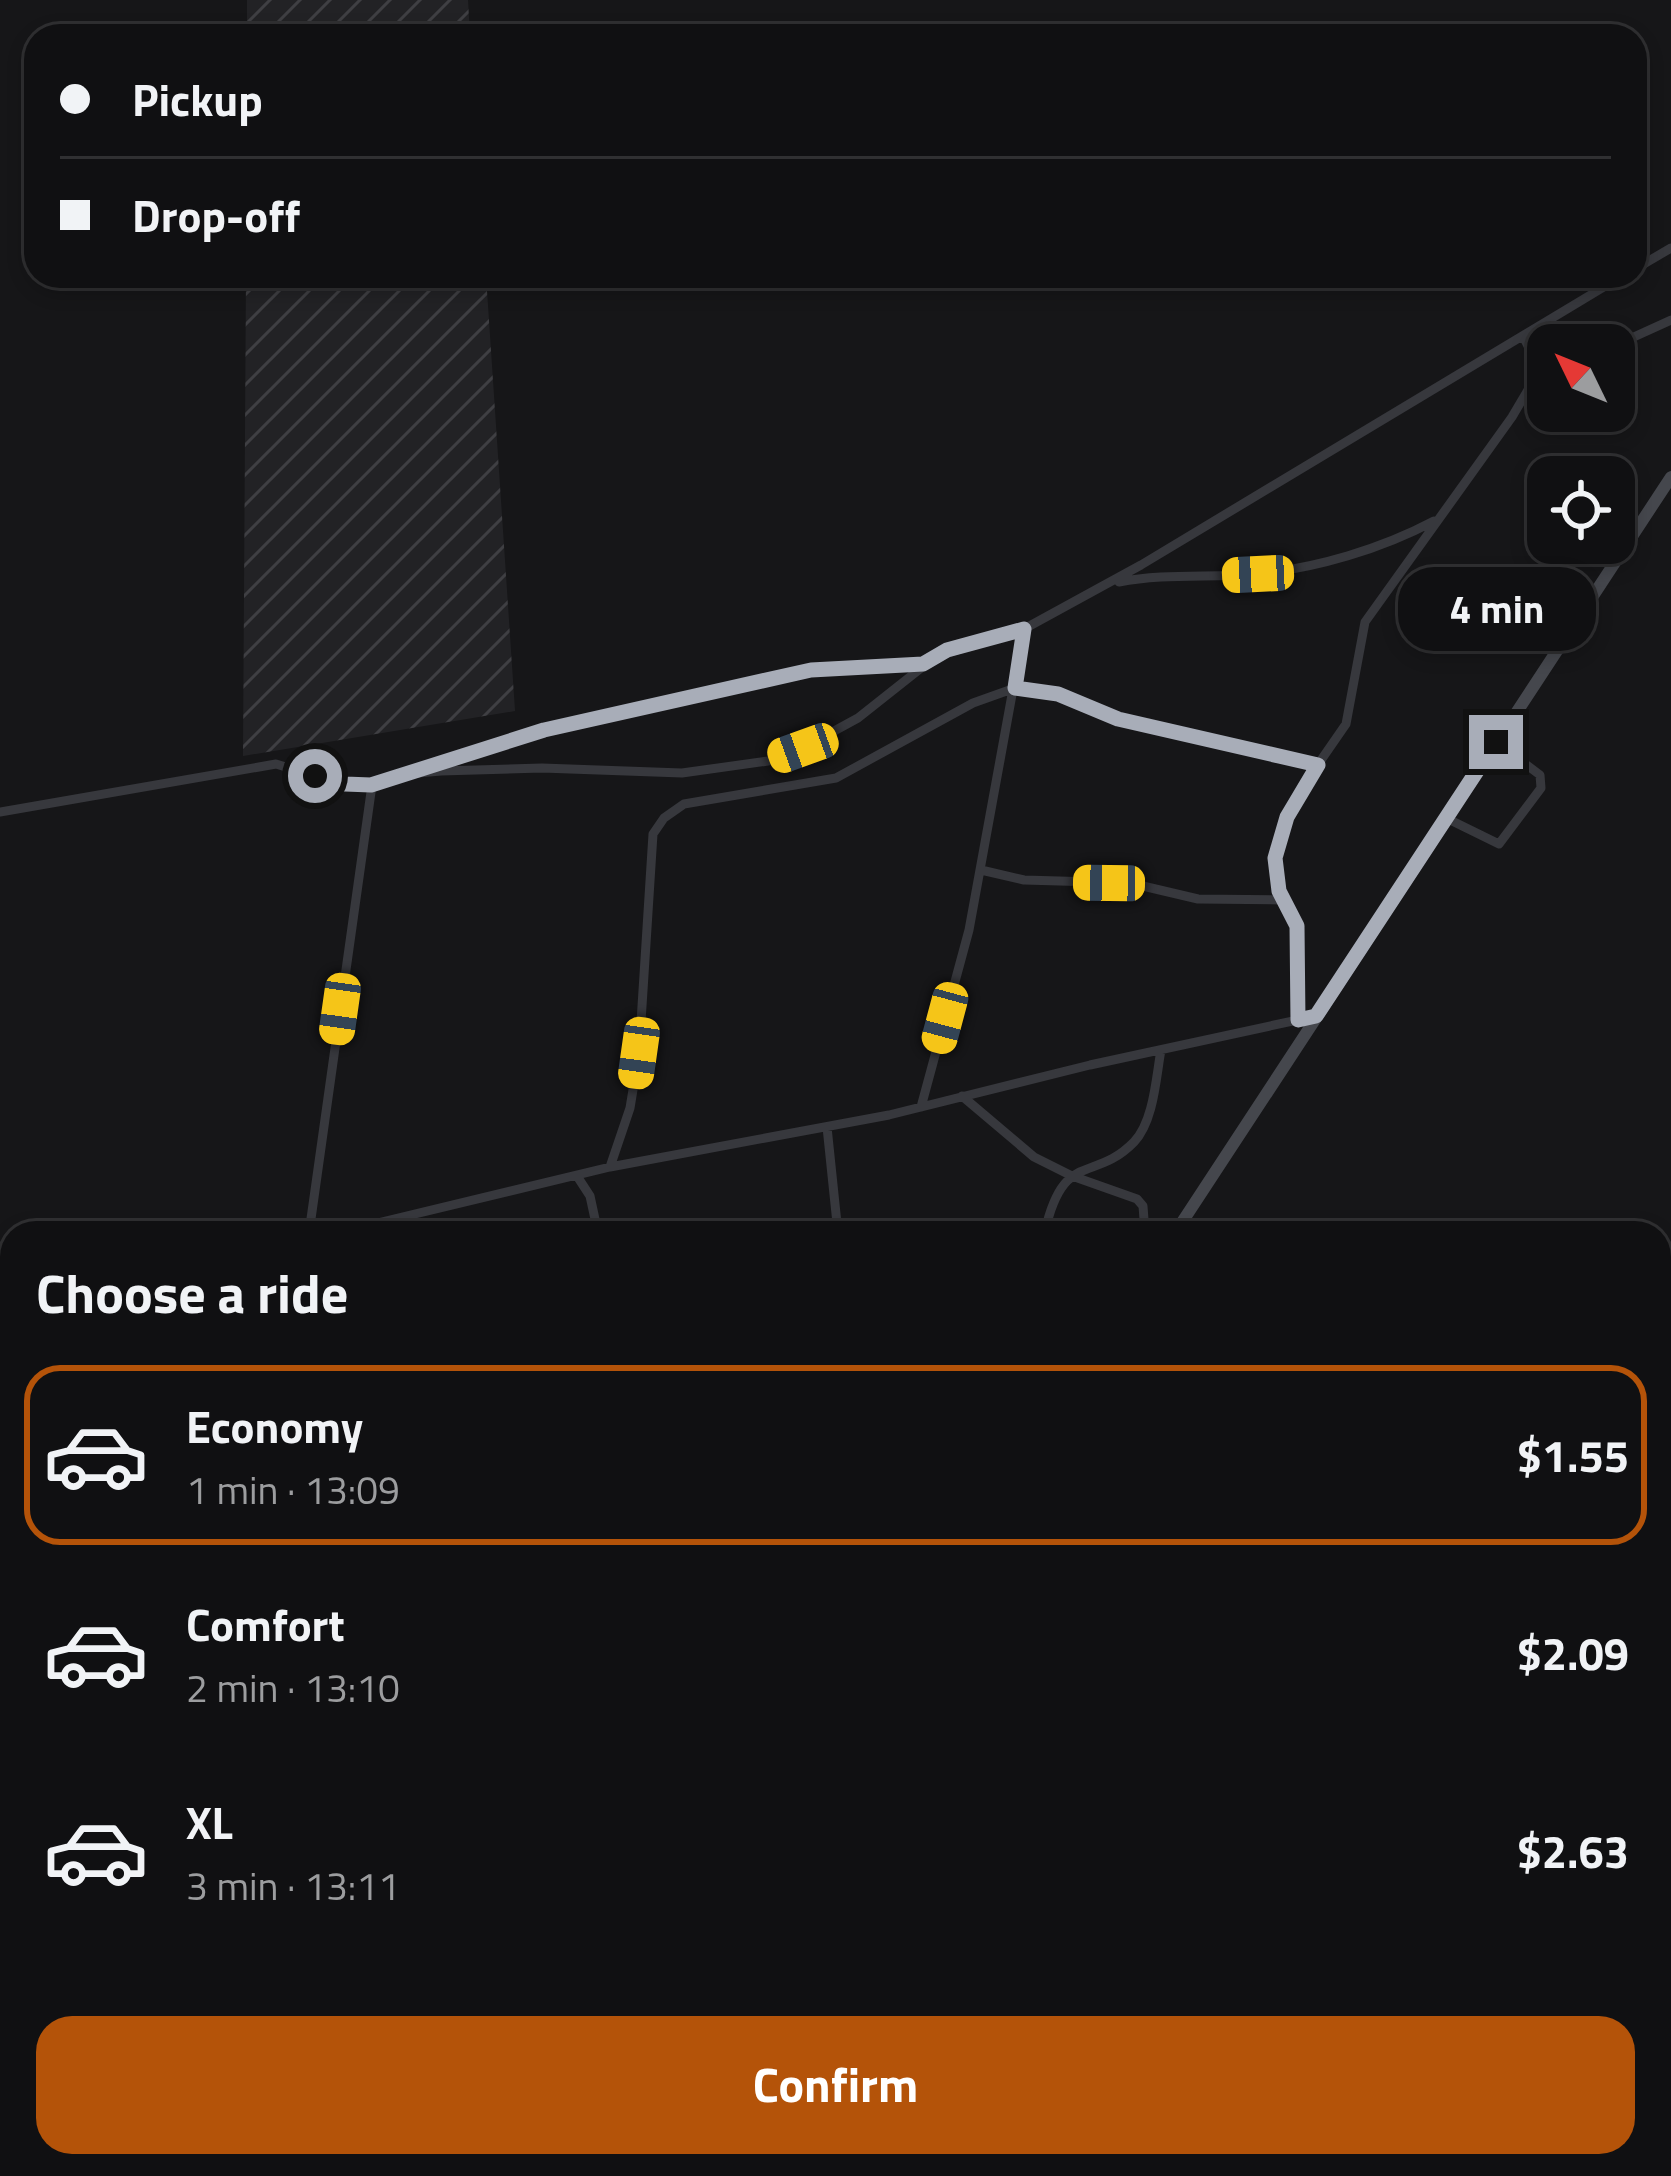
<!DOCTYPE html>
<html lang="en">
<head>
<meta charset="utf-8">
<style>
	:root { --surface:#101012; --page:#19191b; --text:#f1f3f6; --muted:#9c9d9f; --line:#303032; --accent:#b45309 }
	body { margin:0; font-family:"Titillium Web",sans-serif; background:var(--page); color:var(--text); height:100vh; display:flex; flex-direction:column; font-size:45px; white-space:nowrap }
	* { box-sizing:border-box; margin:0 }
	p { font-size:39px; color:var(--muted) }
	.icon { flex:none; width:66px; height:66px; fill:none; stroke:currentColor; stroke-width:2; stroke-linecap:round; stroke-linejoin:round }
	.map { position:relative; flex:1; overflow:hidden }
	.sheet { position:absolute; left:0px; top:1221px; width:1671px; height:957px; display:flex; flex-direction:column; background:var(--surface); border-radius:36px 36px 0 0; box-shadow:0 6px 18px #0003,0 0 0 3px var(--line) }
	.sheet>* { flex:none }
	.guide { position:absolute; left:24px; top:24px; width:1623px; height:264px; border-radius:36px; box-shadow:0 6px 18px #0003,0 0 0 3px var(--line); display:grid; align-content:center; height:264px; padding:0 36px; background:var(--surface) }
	.needle { width:78px; rotate:313deg }
	.fabs { position:absolute; left:1527px; top:324px; display:grid; gap:24px }
	.fabs a { display:grid; place-items:center; width:108px; height:108px; border-radius:24px; background:var(--surface); box-shadow:0 6px 18px #0003,0 0 0 3px var(--line); font-size:60px }
	.end { position:absolute; width:54px; height:54px; margin:-27px; border:15px solid #a8adb8; background:#111; box-shadow:0 0 0 6px #111 }
	.from { border-radius:50% }
	.bubble { position:absolute; height:84px; border-radius:36px; background:var(--surface); box-shadow:0 6px 18px #0003,0 0 0 3px var(--line); font-size:39px; font-weight:700; line-height:84px; text-align:center }
	.car { position:absolute; width:36px; height:72px; margin:-36px -18px; border-radius:15px; box-shadow:0 0 9px 3px #0007; background:linear-gradient(#f5c518 24%,#345 0 40%,#f5c518 0 76%,#345 0 86%,#f5c518 0) }
	.guide b { display:flex; align-items:center; gap:42px; height:114px; font-size:45px }
	.guide b+b { border-top:3px solid var(--line) }
	.guide i { width:30px; height:30px; background:var(--text) }
	ul { padding:0; list-style:none }
	li { display:flex; align-items:center; gap:36px; height:180px; margin:0 24px 18px; padding:0 12px; border:6px solid transparent; border-radius:36px }
	li div { flex:1 }
	li b { display:block; font-size:45px }
	li em { font-style:normal; font-weight:700 }
	li.on { border-color:var(--accent) }
	li>.icon { width:108px; height:108px; stroke-width:1.5 }
	h2 { padding:0 36px; font-size:54px; line-height:144px }
	.button { display:flex; gap:24px; margin-top:auto; padding:24px 36px }
	.button a { flex:1; height:138px; border-radius:36px; background:var(--accent); color:#fff; font-size:48px; font-weight:700; line-height:138px; text-align:center }
	.map>svg:first-child { display:block }
	.industrial { fill:url(#industrial-furrows) }
	.grass { fill:url(#grass-tufts) }
	.lines { fill:none; stroke-linecap:round; stroke-linejoin:round }
	.street { stroke:#37383d; stroke-width:9 }
	.secondary { stroke:#45474d; stroke-width:12 }
	.highway { stroke:#63666e; stroke-width:15 }
	.rail-casing { stroke:#4a4c52; stroke-width:8 }
	.rail { stroke:#111113; stroke-width:3; stroke-dasharray:9; stroke-linecap:butt }
	.route { stroke:#a8adb8; stroke-width:15 }
</style>
</head>
<body>
<div class="map">
<svg width="1671" height="2176" viewBox="0 0 1671 2176">
	<defs>
		<pattern id="industrial-furrows" width="10" height="10" patternUnits="userSpaceOnUse" patternTransform="scale(3)"><rect width="10" height="10" fill="#222225"/><path d="M-1 1l2-2M0 10L10 0M9 11l2-2" fill="none" stroke="#3f3f43"/></pattern>
		<pattern id="grass-tufts" width="24" height="20" patternUnits="userSpaceOnUse" patternTransform="scale(3)"><rect width="24" height="20" fill="#1e261f"/><path d="M3 7l-1-3M5 7V3M7 7l1-3M15 17l-1-3M17 17v-4M19 17l1-3" fill="none" stroke="#3c433d"/></pattern>
	</defs>
	<rect width="100%" height="100%" fill="#161618"/>
	<path class="industrial" d="M247,0H468L470,36H247Z
		M246,276H486L515,711L243,756Z"/>
	<path class="grass" d="M1671,1326V1535L1659,1552V1327Z
		M0,1386H12V1774L0,1773Z
		M1671,1672V1894L1659,1893V1691Z"/>
	<g class="lines">
		<path class="street" d="M1635,269L1671,248
			M1614,346L1671,320
			M1119,582C1165,573 1210,578 1257,574C1317,568 1381,549 1434,521
			M423,769C493,744 556,729 628,711C725,686 820,664 921,664
			M0,812L276,764L331,781L372,785L406,774L441,771L542,768L682,773L768,761L803,748L858,718L935,657L1024,629L1141,565L1622,276
			M1446,818L1499,844L1541,788L1540,775L1496,742
			M981,870L1024,880L1130,883L1198,899L1283,900
			M1298,1020L1297,926L1279,891L1275,870L1281,831L1310,776L1346,724L1365,622L1512,417L1535,378L1537,364L1523,336
			M962,1096L1034,1157L1072,1176L1137,1199L1143,1206L1145,1233
			M921,1107L969,930L1024,629
			M827,1127L838,1233
			M610,1167L630,1108L639,1053L653,834L664,818L684,804L836,778L973,703L1015,688L1058,694L1118,719L1318,765
			M577,1176L590,1196L598,1233
			M1047,1223C1066,1151 1095,1182 1134,1142C1154,1121 1156,1077 1161,1050
			M309,1233L372,785
			M336,1233L610,1167L889,1115L1090,1065L1316,1016
			M1659,1590L1671,1573
			M0,1780L12,1781
			M1659,1909L1671,1910
			M1659,2008L1671,2009
			M0,2027L12,1859
			M0,2046L7,2027
			M0,2123H12
			M1659,2141H1671
			M333,2166L371,2176
			M1174,2166L1178,2176
			M334,2176L363,2166
			M669,2176L671,2166
			M827,2176V2166"/>
		<path class="secondary" d="M1175,1233L1671,477"/>
		<path class="highway" d="M1659,1292L1671,1291
			M1659,1304H1671
			M0,1352L12,1351
			M0,1364L12,1363"/>
		<defs>
			<path id="rail" d="M0,2049L12,2050
				M1605,2166L1671,2171"/>
		</defs>
		<use href="#rail" class="rail-casing"/>
		<use href="#rail" class="rail"/>
	</g>
	<g class="lines">
		<path class="route" d="M315,776L345,784L371,785L544,730L811,670L923,664L947,650L1024,629L1015,688L1058,694L1118,719L1318,765L1287,817L1275,858L1279,891L1297,926L1298,1020L1316,1016L1496,742"/>
	</g>
</svg>
<div class="fabs">
<a><svg class="needle" viewBox="-14 -14 28 28"><path d="M0-13l5 13h-10z" fill="#e53935"/><path d="M0 13l5-13h-10z" fill="#9c9d9f"/></svg></a>
<a><svg class="icon" aria-label="locate" viewBox="0 0 24 24"><circle cx="12" cy="12" r="6"/><path d="M12 2v4M12 18v4M2 12h4M18 12h4"/></svg></a>
</div>
<i class="end from" style="left:315px;top:776px"></i>
<i class="end" style="left:1496px;top:742px"></i>
<div class="bubble" style="left:1398px;top:567px;width:198px">4 min</div>
<i class="car" style="left:1258px;top:574px;rotate:267deg"></i>
<i class="car" style="left:803px;top:748px;rotate:250deg"></i>
<i class="car" style="left:1109px;top:883px;rotate:271deg"></i>
<i class="car" style="left:340px;top:1009px;rotate:188deg"></i>
<i class="car" style="left:945px;top:1018px;rotate:195deg"></i>
<i class="car" style="left:639px;top:1053px;rotate:188deg"></i>
<div class="guide">
<b><i class="from"></i>Pickup</b>
<b><i></i>Drop-off</b>
</div>
<section class="sheet">
<h2>Choose a ride</h2>
<ul>
<li class="on"><svg class="icon" aria-label="car" viewBox="0 0 24 24"><path d="M5 17H2v-5l4-1 3-4h7l3 4 3 1v5h-3M9 17h6M6 11h13"/><circle cx="7" cy="17" r="2"/><circle cx="17" cy="17" r="2"/></svg><div><b>Economy</b><p>1 min · 13:09</p></div><em>$1.55</em></li>
<li><svg class="icon" aria-label="car" viewBox="0 0 24 24"><path d="M5 17H2v-5l4-1 3-4h7l3 4 3 1v5h-3M9 17h6M6 11h13"/><circle cx="7" cy="17" r="2"/><circle cx="17" cy="17" r="2"/></svg><div><b>Comfort</b><p>2 min · 13:10</p></div><em>$2.09</em></li>
<li><svg class="icon" aria-label="car" viewBox="0 0 24 24"><path d="M5 17H2v-5l4-1 3-4h7l3 4 3 1v5h-3M9 17h6M6 11h13"/><circle cx="7" cy="17" r="2"/><circle cx="17" cy="17" r="2"/></svg><div><b>XL</b><p>3 min · 13:11</p></div><em>$2.63</em></li>
</ul>
<div class="button"><a>Confirm</a></div>
</section>
</div>
</body>
</html>
